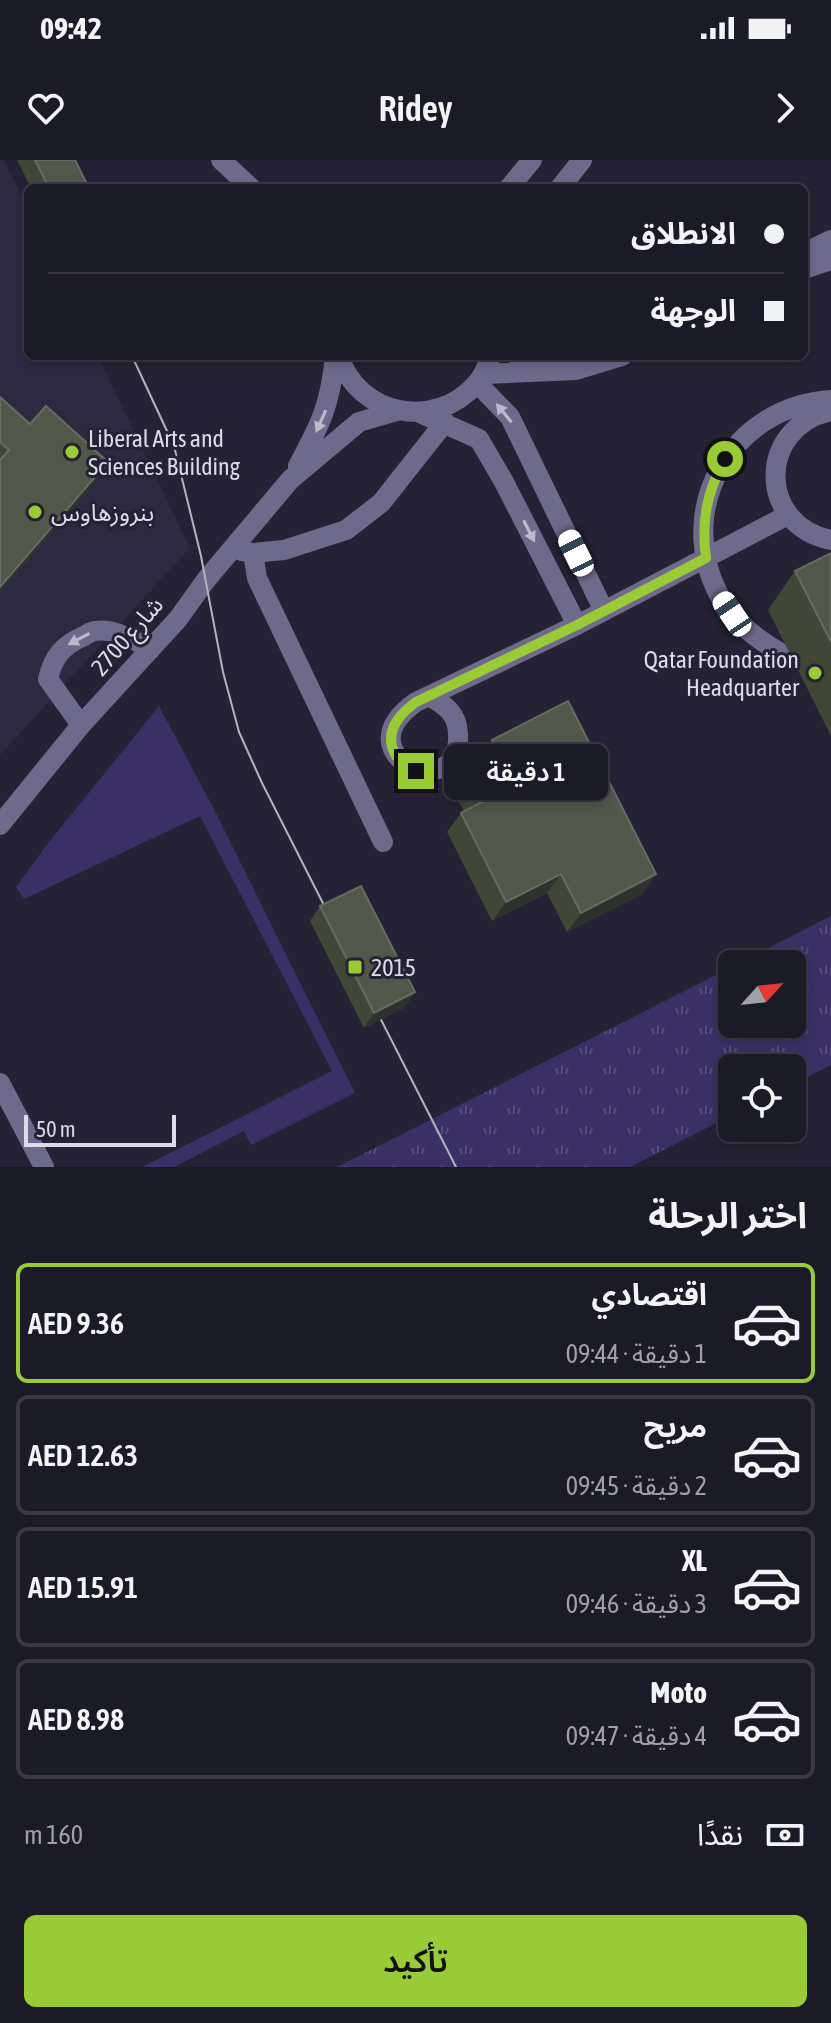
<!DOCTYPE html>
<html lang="ar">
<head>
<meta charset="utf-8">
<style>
	:root { --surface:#1b1a27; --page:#282733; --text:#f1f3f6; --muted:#a0a1a7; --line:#393844; --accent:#99cb36 }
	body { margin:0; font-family:"Asap Condensed","Noto Sans Arabic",sans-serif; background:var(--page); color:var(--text); direction:rtl; height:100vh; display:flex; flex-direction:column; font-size:30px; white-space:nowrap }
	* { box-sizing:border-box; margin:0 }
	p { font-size:26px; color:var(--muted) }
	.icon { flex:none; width:44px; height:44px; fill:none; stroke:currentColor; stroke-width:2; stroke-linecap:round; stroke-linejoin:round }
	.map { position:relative; height:1007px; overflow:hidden; direction:ltr }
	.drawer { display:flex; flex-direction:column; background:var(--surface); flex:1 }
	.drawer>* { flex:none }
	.top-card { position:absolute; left:24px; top:24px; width:784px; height:176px; border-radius:12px; box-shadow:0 4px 12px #0003,0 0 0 2px var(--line); direction:rtl; display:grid; align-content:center; height:176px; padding:0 24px; background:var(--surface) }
	.needle { width:52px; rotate:63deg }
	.tools { position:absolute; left:718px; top:790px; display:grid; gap:16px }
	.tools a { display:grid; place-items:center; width:88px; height:88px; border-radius:12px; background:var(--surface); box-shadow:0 4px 12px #0003,0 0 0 2px var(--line); font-size:40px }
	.scale { position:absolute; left:24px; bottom:20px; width:152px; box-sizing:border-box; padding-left:8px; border:4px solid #dcdbe7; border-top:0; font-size:22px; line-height:28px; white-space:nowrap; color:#dcdbe7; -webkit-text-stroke:6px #242234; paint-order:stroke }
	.end { position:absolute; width:36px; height:36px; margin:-18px; border:10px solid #99cb36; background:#111; box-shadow:0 0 0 4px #111 }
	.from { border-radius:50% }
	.bubble { position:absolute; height:56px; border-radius:12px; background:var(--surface); box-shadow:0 4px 12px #0003,0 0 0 2px var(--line); font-size:26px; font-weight:600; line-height:56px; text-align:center; direction:rtl }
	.car { position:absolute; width:24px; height:48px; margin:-24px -12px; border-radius:10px; box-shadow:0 0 6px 2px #0007; background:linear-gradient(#fff 24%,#345 0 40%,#fff 0 76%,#345 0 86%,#fff 0) }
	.top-card b { display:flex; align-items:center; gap:28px; height:76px; font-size:30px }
	.top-card b+b { border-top:2px solid var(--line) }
	.top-card i { width:20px; height:20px; background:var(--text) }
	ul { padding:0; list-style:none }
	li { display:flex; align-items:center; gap:24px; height:120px; margin:0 16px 12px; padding:0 8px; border:4px solid var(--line); border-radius:12px }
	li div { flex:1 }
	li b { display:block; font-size:30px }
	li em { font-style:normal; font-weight:600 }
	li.current { border-color:var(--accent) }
	li>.icon { width:72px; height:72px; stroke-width:1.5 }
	h2 { padding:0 24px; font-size:36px; line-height:96px }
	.pay { display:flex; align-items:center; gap:20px; height:88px; padding:0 24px; font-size:30px }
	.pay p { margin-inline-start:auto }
	.cta { display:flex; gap:16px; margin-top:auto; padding:16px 24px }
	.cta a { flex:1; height:92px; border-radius:12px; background:var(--accent); color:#111; font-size:32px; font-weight:600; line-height:92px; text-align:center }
	.status { display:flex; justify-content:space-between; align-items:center; height:56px; padding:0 40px; background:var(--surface); direction:ltr }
	.status svg { height:22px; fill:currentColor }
	header { display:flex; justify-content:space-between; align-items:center; height:104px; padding:0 24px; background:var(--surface); font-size:36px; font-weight:600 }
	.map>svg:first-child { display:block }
	.built { fill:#2c2941 }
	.grass { fill:#3a3065 }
	.park { fill:url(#park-tufts) }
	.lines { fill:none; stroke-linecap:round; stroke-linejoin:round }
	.minor { stroke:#6e6a8b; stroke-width:20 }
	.tram { stroke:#b4b3c0; stroke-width:2 }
	.wall { fill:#404736 }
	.shaded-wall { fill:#2e322d }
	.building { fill:#515749; stroke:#666c62; stroke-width:2 }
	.oneway { fill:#bbb9cb }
	.route { stroke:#99cb36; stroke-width:10 }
	.poi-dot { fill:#99cb36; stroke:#242234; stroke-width:3 }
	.labels { text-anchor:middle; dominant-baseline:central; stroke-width:6; stroke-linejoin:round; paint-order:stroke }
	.poi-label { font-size:24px; fill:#dcdbe7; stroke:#242234; text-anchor:start }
	.street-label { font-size:24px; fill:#dcdbe7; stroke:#242234 }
</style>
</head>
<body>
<div class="status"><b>09:42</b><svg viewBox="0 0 49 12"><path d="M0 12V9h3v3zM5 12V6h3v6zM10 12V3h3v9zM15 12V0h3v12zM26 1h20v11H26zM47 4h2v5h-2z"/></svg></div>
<header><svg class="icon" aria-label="forward" viewBox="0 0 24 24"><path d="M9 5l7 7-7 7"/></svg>Ridey<svg class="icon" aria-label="heart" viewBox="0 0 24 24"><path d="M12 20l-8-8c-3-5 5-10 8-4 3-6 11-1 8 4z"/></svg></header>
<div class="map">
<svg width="831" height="1007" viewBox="0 0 831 1007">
	<defs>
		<pattern id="park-tufts" width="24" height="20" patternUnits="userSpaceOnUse" patternTransform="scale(2)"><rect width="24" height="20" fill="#3a3065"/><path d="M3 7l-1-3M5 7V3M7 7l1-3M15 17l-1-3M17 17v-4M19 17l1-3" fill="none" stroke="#564d7b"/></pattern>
	</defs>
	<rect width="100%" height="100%" fill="#242234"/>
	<path class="built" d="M0,0H4L28,50V196H98L190,388L0,595Z"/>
	<path class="grass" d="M159,546L213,647L355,933L251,985L244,971L174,1007H142L332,911L200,656L24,739L16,727L45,687Z"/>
	<path class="park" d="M831,756V905L792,925V908H732V955L630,1007H337L732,807V864H792V804H737Z"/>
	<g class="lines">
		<path class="minor" d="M221,0L251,28
			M509,28L532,0
			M560,28L582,0
			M804,93L831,80
			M804,109L831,100
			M339,196C358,256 435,271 476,224C484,216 487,206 491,196
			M517,196L547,210
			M484,214L576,210L622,196
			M477,223L510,257L604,451
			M831,251C757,267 757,365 831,380
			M420,253L479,279L504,322L577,465
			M298,306C321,263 330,246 335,196
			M241,391L253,393L284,390L346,370L381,343L445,262
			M253,393L257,418L383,682
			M781,493C756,479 733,461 719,435C673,347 733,246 831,240
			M429,536C445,545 457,553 458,573C463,648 339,596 416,542L577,465L788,355
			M81,565L48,519C53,497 63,485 84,476C88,474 91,471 96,471C114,468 135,481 151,489
			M0,665L81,565L178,459L206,420L290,320L359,262L397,251
			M0,923L44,1007"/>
		<path class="tram" d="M132,196L174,286L201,396L223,512L239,572L262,623L334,765
			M371,840L456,1007"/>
	</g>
	<path class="wall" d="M17,0H75L89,28H31Z
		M0,237L90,329L0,432Z
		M831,393V576L768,450L795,411Z
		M492,580L643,734L567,772L547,733L492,761L447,672L461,653L464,651L456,637L470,618L485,610L479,599Z
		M320,746L415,832L405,847L364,868L310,761Z"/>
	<path class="shaded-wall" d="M108,302L90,329L0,432V427Z
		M561,714L547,733L492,761L506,742Z
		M656,714L643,734L567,772L581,753Z
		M415,832L405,847L364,868L374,853Z"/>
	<path class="building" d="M35,0H75L89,28H49Z
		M0,237L30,264L46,246L108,302L0,427V300L9,290L0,282Z
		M831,393V482L795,411Z
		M568,541L656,714L581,753L561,714L506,742L461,653L482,642L470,618L503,601L492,580Z
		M361,726L415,832L374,853L320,746Z"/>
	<defs><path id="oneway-solid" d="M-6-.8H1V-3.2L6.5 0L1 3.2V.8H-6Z" transform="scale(2)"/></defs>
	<g class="oneway">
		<use href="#oneway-solid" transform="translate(504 253) rotate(-129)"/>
		<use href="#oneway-solid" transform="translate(321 261) rotate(114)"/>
		<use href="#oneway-solid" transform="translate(529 371) rotate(63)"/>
		<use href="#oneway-solid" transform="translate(79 479) rotate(152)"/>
	</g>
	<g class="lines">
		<path class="route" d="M416,611C410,607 400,602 396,596C383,573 398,555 416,542L577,465L706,398C701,361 707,331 725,299"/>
	</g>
	<g class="poi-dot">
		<circle cx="72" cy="292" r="8"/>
		<circle cx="35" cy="352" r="8"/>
		<circle cx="815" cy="513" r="8"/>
		<rect x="347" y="799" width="16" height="16" rx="4"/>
	</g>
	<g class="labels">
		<g class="poi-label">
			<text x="88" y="278">Liberal Arts and<tspan x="88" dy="28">Sciences Building</tspan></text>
			<text x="51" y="352">بنروزهاوس</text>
			<text x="799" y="499" text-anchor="end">Qatar Foundation<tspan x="799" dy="28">Headquarter</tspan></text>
			<text x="371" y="807">2015</text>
		</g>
		<g class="street-label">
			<text transform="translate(127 476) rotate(-49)">شارع 2700</text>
		</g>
	</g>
</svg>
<div class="tools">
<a><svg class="needle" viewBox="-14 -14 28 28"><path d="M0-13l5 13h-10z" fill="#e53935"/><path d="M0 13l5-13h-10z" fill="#a0a1a7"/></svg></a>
<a><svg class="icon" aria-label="locate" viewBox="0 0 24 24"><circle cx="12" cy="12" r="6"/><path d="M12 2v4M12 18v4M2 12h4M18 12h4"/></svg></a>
</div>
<div class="scale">50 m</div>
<i class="end from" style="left:725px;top:299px"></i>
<i class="end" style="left:416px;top:611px"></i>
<div class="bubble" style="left:444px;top:584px;width:164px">1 دقيقة</div>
<i class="car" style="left:576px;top:393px;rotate:334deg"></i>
<i class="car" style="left:732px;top:454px;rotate:326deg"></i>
<div class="top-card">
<b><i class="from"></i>الانطلاق</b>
<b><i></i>الوجهة</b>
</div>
</div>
<section class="drawer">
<h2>اختر الرحلة</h2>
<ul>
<li class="current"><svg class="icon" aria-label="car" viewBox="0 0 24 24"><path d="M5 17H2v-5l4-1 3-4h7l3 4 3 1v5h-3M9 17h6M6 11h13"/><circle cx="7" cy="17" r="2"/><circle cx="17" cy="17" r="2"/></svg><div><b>اقتصادي</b><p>1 دقيقة · 09:44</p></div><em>AED 9.36</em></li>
<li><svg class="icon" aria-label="car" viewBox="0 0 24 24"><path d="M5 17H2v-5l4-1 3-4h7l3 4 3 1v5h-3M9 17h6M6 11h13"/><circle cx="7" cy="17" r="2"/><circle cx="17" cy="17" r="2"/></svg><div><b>مريح</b><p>2 دقيقة · 09:45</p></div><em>AED 12.63</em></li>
<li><svg class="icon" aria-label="car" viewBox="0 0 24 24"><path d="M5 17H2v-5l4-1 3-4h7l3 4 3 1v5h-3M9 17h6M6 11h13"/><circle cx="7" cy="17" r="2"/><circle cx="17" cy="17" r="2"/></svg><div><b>XL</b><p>3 دقيقة · 09:46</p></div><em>AED 15.91</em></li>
<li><svg class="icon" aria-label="car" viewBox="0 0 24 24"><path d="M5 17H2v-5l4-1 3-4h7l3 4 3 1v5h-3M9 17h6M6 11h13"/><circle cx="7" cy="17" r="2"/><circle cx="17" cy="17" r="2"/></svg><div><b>Moto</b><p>4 دقيقة · 09:47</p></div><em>AED 8.98</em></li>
</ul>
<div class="pay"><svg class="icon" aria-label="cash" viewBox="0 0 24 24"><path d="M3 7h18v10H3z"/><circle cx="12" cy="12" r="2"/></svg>نقدًا<p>160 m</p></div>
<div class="cta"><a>تأكيد</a></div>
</section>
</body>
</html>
